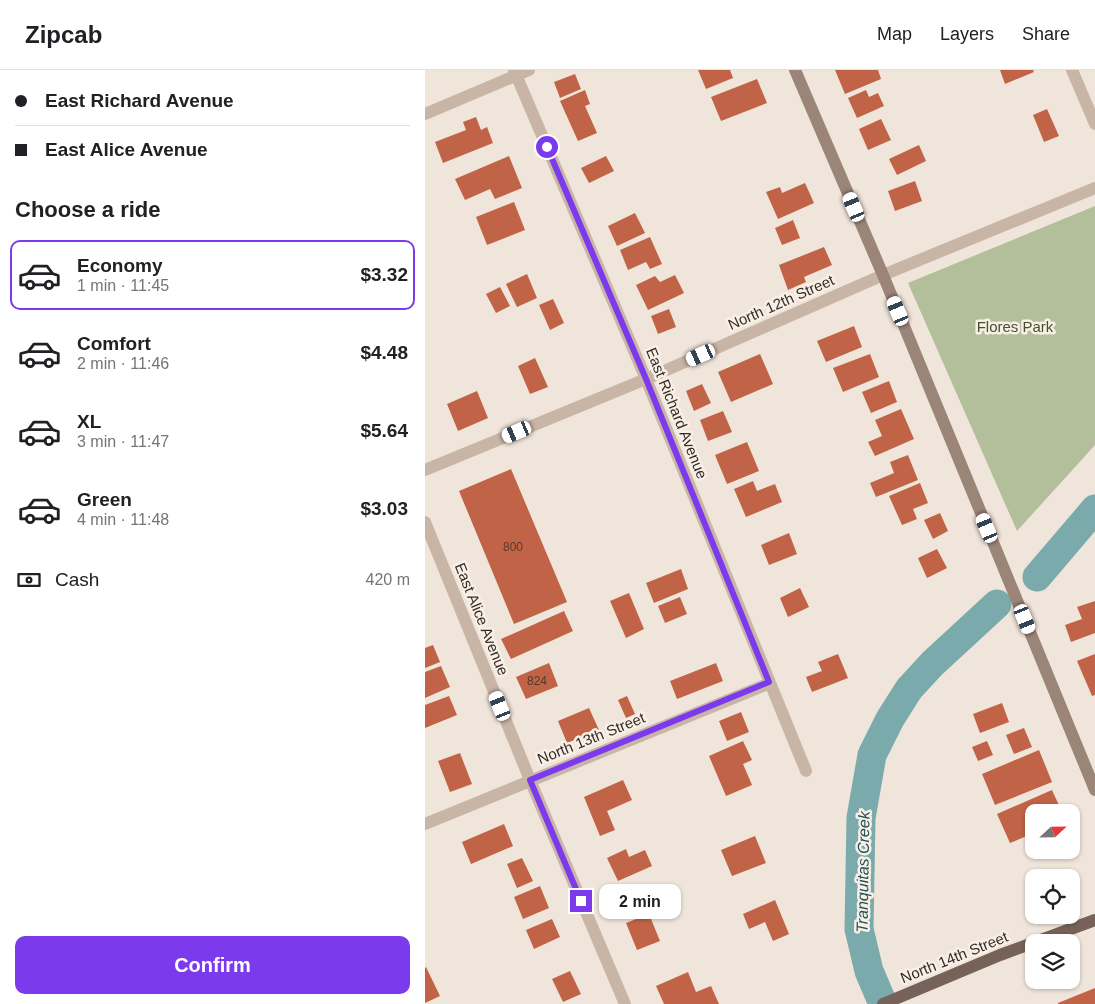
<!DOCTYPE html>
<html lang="en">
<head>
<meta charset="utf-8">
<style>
	:root { --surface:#fff; --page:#f2f2f2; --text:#202124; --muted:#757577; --line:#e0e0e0; --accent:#7c3aed }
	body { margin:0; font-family:Arial,sans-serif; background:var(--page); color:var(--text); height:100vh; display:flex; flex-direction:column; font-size:19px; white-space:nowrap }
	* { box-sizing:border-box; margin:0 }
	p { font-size:16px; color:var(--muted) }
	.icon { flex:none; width:28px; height:28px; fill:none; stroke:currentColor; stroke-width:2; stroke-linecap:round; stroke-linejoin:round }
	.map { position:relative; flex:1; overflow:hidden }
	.drawer { display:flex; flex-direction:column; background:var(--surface); width:425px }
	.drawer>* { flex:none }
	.hud { display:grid; align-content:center; height:110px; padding:0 15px; background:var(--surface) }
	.needle { width:32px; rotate:68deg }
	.tools { position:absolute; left:600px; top:734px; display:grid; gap:10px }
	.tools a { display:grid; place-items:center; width:55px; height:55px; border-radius:10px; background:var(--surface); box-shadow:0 1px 4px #0004; font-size:25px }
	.end { position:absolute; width:22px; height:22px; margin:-11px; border:6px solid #7c3aed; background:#fff; box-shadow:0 0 0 2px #fff }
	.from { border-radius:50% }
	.bubble { position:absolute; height:35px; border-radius:10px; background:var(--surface); box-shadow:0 1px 4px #0004; font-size:16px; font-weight:600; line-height:35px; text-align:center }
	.car { position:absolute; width:15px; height:30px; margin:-15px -8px; border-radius:6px; box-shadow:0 0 4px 1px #0007; background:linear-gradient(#fff 24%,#345 0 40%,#fff 0 76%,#345 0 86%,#fff 0) }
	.hud b { display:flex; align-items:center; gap:18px; height:48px; font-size:19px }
	.hud b+b { border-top:1px solid var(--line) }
	.hud i { width:12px; height:12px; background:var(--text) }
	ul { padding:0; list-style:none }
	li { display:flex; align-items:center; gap:15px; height:70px; margin:0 10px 8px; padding:0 5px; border:2px solid transparent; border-radius:10px }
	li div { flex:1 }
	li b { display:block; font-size:19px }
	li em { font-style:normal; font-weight:600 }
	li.on { border-color:var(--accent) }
	li>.icon { width:45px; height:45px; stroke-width:1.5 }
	h2 { padding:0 15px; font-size:22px; line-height:60px }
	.pay { display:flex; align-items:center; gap:12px; height:55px; padding:0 15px; font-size:19px }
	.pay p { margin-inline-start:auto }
	.action { display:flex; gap:10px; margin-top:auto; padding:10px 15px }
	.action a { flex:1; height:58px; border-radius:10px; background:var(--accent); color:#fff; font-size:20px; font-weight:600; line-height:58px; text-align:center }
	header { display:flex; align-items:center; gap:30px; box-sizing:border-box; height:70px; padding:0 25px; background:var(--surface); border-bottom:1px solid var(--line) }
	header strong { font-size:24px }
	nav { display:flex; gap:28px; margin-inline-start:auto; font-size:18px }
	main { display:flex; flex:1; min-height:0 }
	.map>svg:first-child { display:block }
	.green { fill:#b3bf9a }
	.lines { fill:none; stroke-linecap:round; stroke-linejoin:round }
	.river { stroke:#7aaaac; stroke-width:29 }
	.building { fill:#c16346 }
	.street { stroke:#c8b5a6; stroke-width:12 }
	.secondary { stroke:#9b8478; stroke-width:12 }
	.primary { stroke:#766258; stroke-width:12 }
	.route { stroke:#7c3aed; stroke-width:6 }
	.labels { text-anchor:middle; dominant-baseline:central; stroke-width:5; stroke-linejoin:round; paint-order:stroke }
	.number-label { font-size:12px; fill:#57392f }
	.street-label { font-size:15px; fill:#342b27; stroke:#f8f0e6 }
	.park-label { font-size:15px; fill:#44512b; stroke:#f8f0e6 }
	.water-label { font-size:16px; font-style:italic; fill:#1e5154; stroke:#f8f0e6 }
</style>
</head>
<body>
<header>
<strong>Zipcab</strong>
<nav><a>Map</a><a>Layers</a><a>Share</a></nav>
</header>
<main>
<section class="drawer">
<div class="hud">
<b><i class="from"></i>East Richard Avenue</b>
<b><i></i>East Alice Avenue</b>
</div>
<h2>Choose a ride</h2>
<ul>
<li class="on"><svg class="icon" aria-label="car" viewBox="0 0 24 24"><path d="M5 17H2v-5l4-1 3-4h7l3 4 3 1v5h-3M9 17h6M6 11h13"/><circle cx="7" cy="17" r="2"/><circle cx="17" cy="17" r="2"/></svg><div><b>Economy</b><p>1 min · 11:45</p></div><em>$3.32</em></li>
<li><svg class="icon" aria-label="car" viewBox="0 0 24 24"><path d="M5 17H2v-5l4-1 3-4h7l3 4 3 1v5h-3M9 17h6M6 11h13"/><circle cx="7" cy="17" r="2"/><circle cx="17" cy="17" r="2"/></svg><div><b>Comfort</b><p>2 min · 11:46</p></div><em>$4.48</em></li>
<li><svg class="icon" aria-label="car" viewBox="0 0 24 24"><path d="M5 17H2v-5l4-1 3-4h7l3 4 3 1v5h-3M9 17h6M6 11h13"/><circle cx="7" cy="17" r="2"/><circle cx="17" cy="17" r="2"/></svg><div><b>XL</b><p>3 min · 11:47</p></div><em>$5.64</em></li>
<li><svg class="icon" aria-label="car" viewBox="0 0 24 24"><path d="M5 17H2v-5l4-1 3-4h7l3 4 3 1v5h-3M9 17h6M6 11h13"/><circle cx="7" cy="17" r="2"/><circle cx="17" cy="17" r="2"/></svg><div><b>Green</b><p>4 min · 11:48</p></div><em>$3.03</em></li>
</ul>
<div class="pay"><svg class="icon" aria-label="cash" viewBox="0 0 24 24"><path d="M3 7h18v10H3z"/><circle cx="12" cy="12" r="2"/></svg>Cash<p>420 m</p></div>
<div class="action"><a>Confirm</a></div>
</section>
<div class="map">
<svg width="670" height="934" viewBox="0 0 670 934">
	<rect width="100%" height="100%" fill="#f0e5da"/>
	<path class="green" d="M670,136V375L592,461L483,213Z"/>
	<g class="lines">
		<path class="river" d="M612,507L670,439
			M458,934L444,901L434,859L436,748L447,685L465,649L484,619L507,594L572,534"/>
	</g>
	<path class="building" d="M273,0H305L308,8L281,19Z
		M410,0H453L456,9L420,24Z
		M575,0H608L609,2L580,14Z
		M150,4L156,19L135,28L129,12Z
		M332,9L342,33L296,51L286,27Z
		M160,20L165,34L160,36L172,63L153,71L135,31Z
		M441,20L444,27L453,23L459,36L432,48L423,28Z
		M622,39L634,66L619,72L608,45Z
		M51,47L56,60L62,57L68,73L18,93L10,72L41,60L38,52Z
		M456,49L466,70L443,80L434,59Z
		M494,75L501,91L472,105L464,89Z
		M84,86L97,118L70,129L65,119L40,130L30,109Z
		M181,86L189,101L164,113L156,98Z
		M490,111L497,131L470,141L463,121Z
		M380,113L389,133L353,149L341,122L355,117L357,123Z
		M89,132L100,160L62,175L51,147Z
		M210,143L220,163L192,176L183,156Z
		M368,150L375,168L357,175L350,158Z
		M225,167L237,194L225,199L221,192L203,200L195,180Z
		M399,177L407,195L379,207L381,212L363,220L354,195Z
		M102,204L112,228L92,237L81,214Z
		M250,205L259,223L223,240L211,215L230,206L235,212Z
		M75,217L85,236L71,243L61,224Z
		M128,229L139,253L125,260L114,235Z
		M244,239L251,257L233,264L226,246Z
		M429,256L437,277L401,292L392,271Z
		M335,284L348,314L306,332L293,302Z
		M445,284L454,307L418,322L408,298Z
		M110,288L123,317L105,324L93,296Z
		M464,311L472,332L446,343L437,322Z
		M277,314L286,333L269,341L261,321Z
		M52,321L63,348L33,361L22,334Z
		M476,339L489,369L450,386L443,372L457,366L450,350Z
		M298,341L307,362L283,371L275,350Z
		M322,372L334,401L302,414L290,385Z
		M483,385L493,410L451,427L445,413L469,403L465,392Z
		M86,399L142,532L89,554L34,421Z
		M328,411L332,421L350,414L357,432L321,447L309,419Z
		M495,413L503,433L488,439L492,449L477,455L464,426Z
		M515,443L523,461L508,469L499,450Z
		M364,463L372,484L344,495L336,475Z
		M512,479L522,498L502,508L493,488Z
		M256,499L263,519L229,533L221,513Z
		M375,518L384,537L363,547L355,528Z
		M204,523L219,559L201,568L185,531Z
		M255,527L262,544L240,553L233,536Z
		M670,531V563L646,572L640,555L657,549L652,537Z
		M139,541L148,561L86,589L76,569Z
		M8,575L15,592L0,598V578Z
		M413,584L423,608L387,622L381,607L397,601L393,592Z
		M670,584V625L667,626L652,591Z
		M124,593L133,616L101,629L91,607Z
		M291,593L298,611L252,629L245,611Z
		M16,596L25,617L0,628V602Z
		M24,626L32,645L0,658V635Z
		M202,626L210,644L201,648L193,630Z
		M577,633L584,652L555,663L548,644Z
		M164,638L174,660L142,673L133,651Z
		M316,642L324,662L302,671L294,651Z
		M599,658L607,677L589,684L581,665Z
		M318,671L327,690L318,694L327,715L301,726L284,686Z
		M562,671L568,685L553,691L547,677Z
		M614,680L627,712L570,735L557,704Z
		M35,683L47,714L25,722L13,691Z
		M198,710L207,730L182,741L190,760L175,766L159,727Z
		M627,720L637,742H609V763L585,773L572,744Z
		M79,754L88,776L46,794L37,772Z
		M330,766L341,793L307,806L296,780Z
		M201,779L204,787L220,780L227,796L193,811L182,788Z
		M97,788L108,811L92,818L82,794Z
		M115,816L124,838L98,849L89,827Z
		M350,830L364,864L348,871L340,852L324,859L318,844Z
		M224,844L235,871L212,880L201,853Z
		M127,849L135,867L109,879L101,860Z
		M1,897L15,926L0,933V898Z
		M145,901L156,924L138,932L127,909Z
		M263,902L271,922L286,916L294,934H239L231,916Z
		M670,918V934H633V933Z"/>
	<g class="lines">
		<path class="street" d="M89,0L221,309L381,701
			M647,0L670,54
			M0,44L104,0
			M0,400L221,309L458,205L670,118
			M0,452L105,710L200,934
			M0,754L345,613"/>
		<path class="secondary" d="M370,0L458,205L670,720"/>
		<path class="primary" d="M458,934L575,885L670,850"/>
	</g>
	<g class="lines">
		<path class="route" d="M122,77L221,309L344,612L105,710L156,831"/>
	</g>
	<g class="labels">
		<g class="number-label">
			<text x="88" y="477">800</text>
			<text x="112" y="611">824</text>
		</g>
		<g class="street-label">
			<text transform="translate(356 232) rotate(-24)">North 12th Street</text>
			<text transform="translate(252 343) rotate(68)">East Richard Avenue</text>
			<text transform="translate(57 549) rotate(68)">East Alice Avenue</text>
			<text transform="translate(166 668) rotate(-22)">North 13th Street</text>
			<text transform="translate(529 887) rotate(-22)">North 14th Street</text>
		</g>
		<g class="park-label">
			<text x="590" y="256">Flores Park</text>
		</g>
		<g class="water-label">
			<text transform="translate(438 802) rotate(-89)">Tranquitas Creek</text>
		</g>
	</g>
</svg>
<div class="tools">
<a><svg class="needle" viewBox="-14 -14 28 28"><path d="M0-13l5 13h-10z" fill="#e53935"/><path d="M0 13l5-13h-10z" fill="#757577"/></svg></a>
<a><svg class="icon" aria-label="locate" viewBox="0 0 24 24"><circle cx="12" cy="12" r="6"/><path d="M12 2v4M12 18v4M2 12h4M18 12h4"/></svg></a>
<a><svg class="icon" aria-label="layers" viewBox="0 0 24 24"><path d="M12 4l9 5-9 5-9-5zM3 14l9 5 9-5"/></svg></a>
</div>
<i class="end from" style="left:122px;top:77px"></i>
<i class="end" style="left:156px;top:831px"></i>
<div class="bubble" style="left:174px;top:814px;width:82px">2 min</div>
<i class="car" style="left:429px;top:137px;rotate:337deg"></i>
<i class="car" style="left:473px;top:241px;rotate:337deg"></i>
<i class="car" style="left:276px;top:285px;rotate:246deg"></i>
<i class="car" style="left:92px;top:362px;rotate:247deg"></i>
<i class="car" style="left:562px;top:458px;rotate:337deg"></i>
<i class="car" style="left:600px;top:549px;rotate:158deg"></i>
<i class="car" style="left:75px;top:636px;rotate:338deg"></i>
</div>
</main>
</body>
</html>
